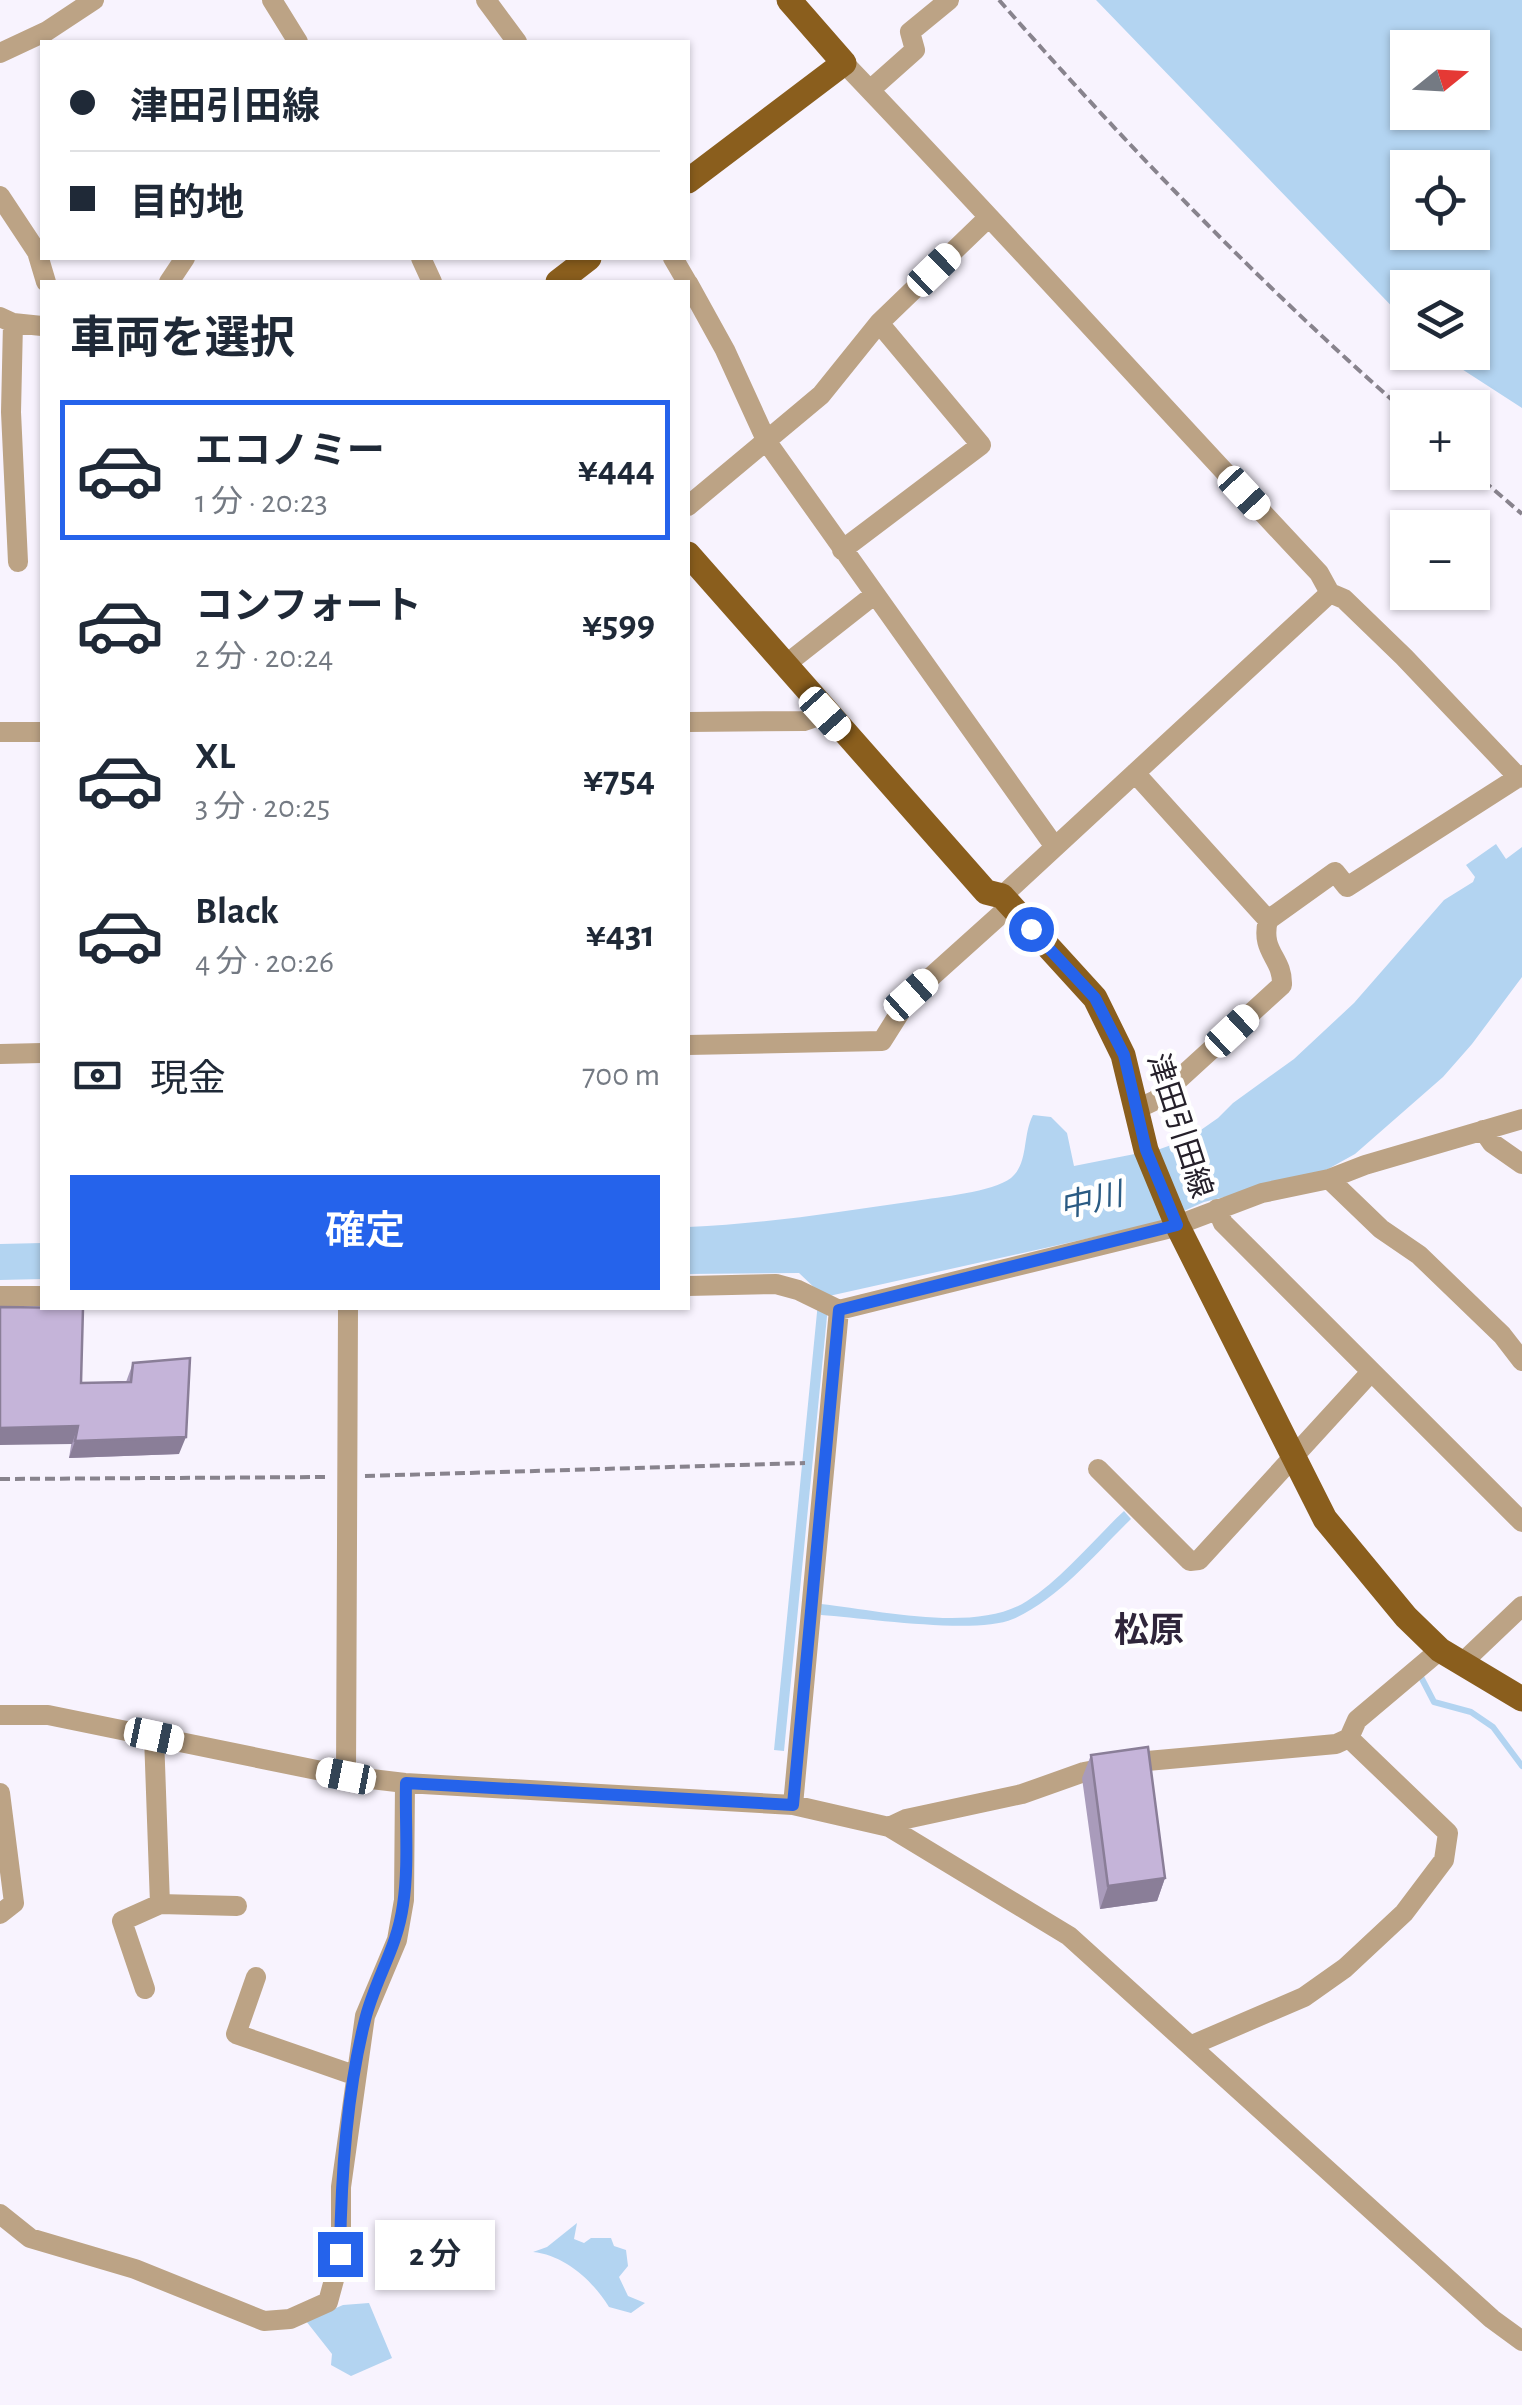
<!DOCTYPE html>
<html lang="ja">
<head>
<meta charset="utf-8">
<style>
	:root { --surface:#fff; --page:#f6f6f7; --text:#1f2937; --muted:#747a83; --line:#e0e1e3; --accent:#2563eb }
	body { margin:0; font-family:"Alegreya Sans","Noto Sans JP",sans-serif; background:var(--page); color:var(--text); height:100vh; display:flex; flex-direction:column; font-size:38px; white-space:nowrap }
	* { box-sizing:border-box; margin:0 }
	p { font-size:32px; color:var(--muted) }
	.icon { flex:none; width:55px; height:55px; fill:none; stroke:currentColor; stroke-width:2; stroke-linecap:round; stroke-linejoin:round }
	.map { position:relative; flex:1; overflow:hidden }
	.details { position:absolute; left:40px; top:280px; width:650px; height:1030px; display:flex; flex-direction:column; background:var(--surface); border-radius:0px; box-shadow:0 2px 8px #0004 }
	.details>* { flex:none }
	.top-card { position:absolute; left:40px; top:40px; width:650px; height:220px; border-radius:0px; box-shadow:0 2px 8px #0004; display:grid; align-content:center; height:220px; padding:0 30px; background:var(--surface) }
	.needle { width:65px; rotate:72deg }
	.fabs { position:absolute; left:1390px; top:30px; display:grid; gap:20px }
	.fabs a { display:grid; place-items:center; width:100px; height:100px; border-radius:0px; background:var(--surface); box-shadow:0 2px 8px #0004; font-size:50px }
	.end { position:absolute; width:45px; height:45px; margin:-22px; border:12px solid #2563eb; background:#fff; box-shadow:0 0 0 5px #fff }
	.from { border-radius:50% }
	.bubble { position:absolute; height:70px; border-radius:0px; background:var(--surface); box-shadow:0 2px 8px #0004; font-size:32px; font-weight:600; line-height:70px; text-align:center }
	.car { position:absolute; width:30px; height:60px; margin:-30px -15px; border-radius:12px; box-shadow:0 0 8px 2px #0007; background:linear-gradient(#fff 24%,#345 0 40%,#fff 0 76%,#345 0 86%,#fff 0) }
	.top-card b { display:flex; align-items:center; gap:35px; height:95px; font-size:38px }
	.top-card b+b { border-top:2px solid var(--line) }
	.top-card i { width:25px; height:25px; background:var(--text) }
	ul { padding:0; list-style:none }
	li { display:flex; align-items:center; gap:30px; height:140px; margin:0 20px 15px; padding:0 10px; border:5px solid transparent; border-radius:0px }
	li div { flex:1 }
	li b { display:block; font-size:38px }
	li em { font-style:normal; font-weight:600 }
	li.current { border-color:var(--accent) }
	li>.icon { width:90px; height:90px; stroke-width:1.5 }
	h2 { padding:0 30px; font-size:45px; line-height:120px }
	.pay { display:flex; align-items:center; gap:25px; height:110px; padding:0 30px; font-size:38px }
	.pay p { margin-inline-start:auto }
	.primary-button { display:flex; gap:20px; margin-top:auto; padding:20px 30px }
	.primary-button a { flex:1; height:115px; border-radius:0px; background:var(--accent); color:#fff; font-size:40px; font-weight:600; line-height:115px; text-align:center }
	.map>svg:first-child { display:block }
	.water { fill:#b3d4f1; fill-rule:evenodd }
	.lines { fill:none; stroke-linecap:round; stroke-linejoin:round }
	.stream { stroke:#b3d4f1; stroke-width:6 }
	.path { stroke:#88838d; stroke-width:4; stroke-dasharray:10 5; stroke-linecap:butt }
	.minor { stroke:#bca385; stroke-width:20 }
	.major { stroke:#8a5e1d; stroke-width:25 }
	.wall { fill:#a99bbb }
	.shaded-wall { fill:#8a7e98 }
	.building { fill:#c5b4d9; stroke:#8a7e98; stroke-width:2.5 }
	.route { stroke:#2563eb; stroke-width:12 }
	.labels { text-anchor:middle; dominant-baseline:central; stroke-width:9; stroke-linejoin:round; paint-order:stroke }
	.street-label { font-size:30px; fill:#25202a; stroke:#fff }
	.water-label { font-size:32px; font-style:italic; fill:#2b5b83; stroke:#fff }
	.quarter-label { font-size:35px; font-weight:bold; fill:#2f253a; stroke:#fff }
</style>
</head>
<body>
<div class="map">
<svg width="1522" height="2405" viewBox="0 0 1522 2405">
	<rect width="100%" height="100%" fill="#f8f3fe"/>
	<path class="water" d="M1096,0H1522V408L1437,353L1472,352V288H1408L1407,322ZM1408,48H1472V112H1408ZM1408,168H1472V232H1408Z
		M1496,844L1506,859L1522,847V977L1472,1044L1443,1077L1355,1154L1319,1174L1204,1202L1157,1223L829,1296L784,1751L774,1750L819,1292L799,1273L688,1274V1227C764,1224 839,1212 915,1201C939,1197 993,1192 1011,1178C1029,1163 1022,1136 1033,1115L1051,1117L1067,1133L1074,1166L1160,1149L1188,1139L1218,1118L1233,1103L1294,1059L1354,1003L1444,900L1473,882L1475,877L1466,865Z
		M42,1243V1279L0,1280V1244Z
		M1124,1511L1131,1519C1096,1553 1059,1599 1013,1619C976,1635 866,1618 821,1615V1604C879,1610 976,1634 1027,1601C1063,1578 1093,1540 1124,1511Z
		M577,2223L574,2239L584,2243L591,2238H611L614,2246L626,2250L628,2266L619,2277L628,2296L645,2303L631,2313L609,2307C594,2282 565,2255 533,2252L547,2247Z
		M369,2303L392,2358L351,2376L331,2365L332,2354L306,2321L343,2305Z"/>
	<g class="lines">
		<path class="stream" d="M1421,1677L1434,1702L1471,1712L1493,1727L1522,1766"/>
		<path class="path" d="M999,0C1127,146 1262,286 1408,414
			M1472,471L1522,514
			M365,1476L805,1463
			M0,1479L330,1477"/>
		<path class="minor" d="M272,0L298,42
			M486,0L517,42
			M0,53L47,31L94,0
			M844,63C1005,231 1160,404 1319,573L1330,593L1002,896
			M870,90L915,50L910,32L949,0
			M0,196L37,252L46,282
			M421,258L432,282
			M673,258L687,282
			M169,282L185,258
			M688,283L725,350L767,442L1055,847
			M0,317L13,323L42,326
			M13,323L11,412L18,562
			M688,506L821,395L879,323L989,217
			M842,550L981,445L879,323
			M1330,593L1344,599L1404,657L1519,778
			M785,665L874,595
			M688,722L804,721L825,714
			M0,732H42
			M1135,773L1268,920C1260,953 1283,957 1282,985L1156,1100L1135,1110
			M1268,920L1335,872L1347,887L1522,775
			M688,1045L882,1041L911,995L1010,906
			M0,1054L42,1053
			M1483,1130L1492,1143L1522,1164
			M1329,1179L1381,1229L1419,1255L1502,1335L1522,1361
			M1217,1209L1223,1223L1522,1522
			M688,1286L776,1284L798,1290L839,1310L1167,1229L1262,1193L1329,1179L1365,1165L1522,1119
			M0,1296H42
			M1098,1469L1190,1561L1199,1560L1371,1372
			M1462,1663L1522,1606
			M0,1715H48L346,1776L405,1783L793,1805L889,1827L1069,1936L1492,2319L1522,2341
			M154,1736L160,1904
			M346,1776L348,1308
			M0,1793L14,1903L0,1914
			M793,1805L839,1310
			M889,1827L906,1819L1022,1794L1084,1772L1136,1762L1336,1744L1349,1738
			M256,1977L236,2034L354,2075
			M145,1989L122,1921L160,1904L237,1906
			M1192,2045L1304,1997L1345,1968L1404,1913L1444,1860L1448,1833L1349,1738L1357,1720L1440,1650
			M0,2214L30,2238L135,2269L264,2321L290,2319L328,2302L341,2254V2187L365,2016L397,1940L404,1900L405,1783"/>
		<path class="major" d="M688,181L844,63L789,0
			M558,282L589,258
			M688,554L986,892L1002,896L1095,998L1123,1055L1146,1150L1177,1225L1325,1519L1406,1617L1440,1650L1522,1699"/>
	</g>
	<path class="wall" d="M133,1363L179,1454L69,1458L81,1383L126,1382Z
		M1091,1755L1165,1878L1157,1901L1100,1909L1082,1778Z"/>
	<path class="shaded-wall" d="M78,1426L72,1444L0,1445V1428Z
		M186,1437L179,1454L69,1458L75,1441Z
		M1165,1878L1157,1901L1100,1909L1108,1886Z"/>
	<path class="building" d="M0,1307L83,1308L81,1383L131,1382L133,1363L190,1358L186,1437L75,1441L78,1426L0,1428Z
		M1148,1747L1165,1878L1108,1886L1091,1755Z"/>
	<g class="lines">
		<path class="route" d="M340,2254C341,2177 346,2095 365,2020C375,1979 397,1949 403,1905C409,1866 405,1823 406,1783L793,1805L839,1310L1177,1225L1146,1150L1124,1055L1095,998L1031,929"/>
	</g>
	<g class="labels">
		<g class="street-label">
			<text transform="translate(1179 1126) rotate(72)">津田引田線</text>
		</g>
		<g class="water-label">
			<text transform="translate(1091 1201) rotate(-13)">中川</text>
		</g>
		<g class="quarter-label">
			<text x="1149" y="1631">松原</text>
		</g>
	</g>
</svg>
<div class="fabs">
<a><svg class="needle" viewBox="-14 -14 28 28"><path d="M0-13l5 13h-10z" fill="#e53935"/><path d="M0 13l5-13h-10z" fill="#747a83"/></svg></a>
<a><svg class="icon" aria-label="locate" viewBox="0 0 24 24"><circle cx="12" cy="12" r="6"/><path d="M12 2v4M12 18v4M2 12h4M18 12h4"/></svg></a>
<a><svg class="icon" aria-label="layers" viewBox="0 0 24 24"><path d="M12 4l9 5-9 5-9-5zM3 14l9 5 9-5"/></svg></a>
<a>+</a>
<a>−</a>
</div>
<i class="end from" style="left:1031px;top:929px"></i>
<i class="end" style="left:340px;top:2254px"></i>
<div class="bubble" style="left:375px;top:2220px;width:120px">2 分</div>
<i class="car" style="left:934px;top:270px;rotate:46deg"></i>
<i class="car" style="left:1244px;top:493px;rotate:137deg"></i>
<i class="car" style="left:825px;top:714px;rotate:138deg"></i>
<i class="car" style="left:911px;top:995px;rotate:48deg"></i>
<i class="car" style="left:1232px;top:1031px;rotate:47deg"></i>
<i class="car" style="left:154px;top:1736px;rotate:102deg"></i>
<i class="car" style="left:346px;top:1776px;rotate:281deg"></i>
<div class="top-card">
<b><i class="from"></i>津田引田線</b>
<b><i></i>目的地</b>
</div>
<section class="details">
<h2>車両を選択</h2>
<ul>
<li class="current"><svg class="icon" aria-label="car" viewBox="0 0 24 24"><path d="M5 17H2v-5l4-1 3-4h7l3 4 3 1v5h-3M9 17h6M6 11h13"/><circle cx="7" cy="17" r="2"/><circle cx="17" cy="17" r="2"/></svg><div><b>エコノミー</b><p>1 分 · 20:23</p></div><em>¥444</em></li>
<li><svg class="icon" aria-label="car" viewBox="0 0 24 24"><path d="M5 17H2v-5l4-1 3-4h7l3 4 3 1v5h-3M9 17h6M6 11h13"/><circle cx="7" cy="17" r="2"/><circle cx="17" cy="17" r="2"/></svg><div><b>コンフォート</b><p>2 分 · 20:24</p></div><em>¥599</em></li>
<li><svg class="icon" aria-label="car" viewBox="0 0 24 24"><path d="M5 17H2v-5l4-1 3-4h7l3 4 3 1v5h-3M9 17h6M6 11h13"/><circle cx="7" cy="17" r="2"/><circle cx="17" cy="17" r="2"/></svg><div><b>XL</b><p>3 分 · 20:25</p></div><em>¥754</em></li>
<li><svg class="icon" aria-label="car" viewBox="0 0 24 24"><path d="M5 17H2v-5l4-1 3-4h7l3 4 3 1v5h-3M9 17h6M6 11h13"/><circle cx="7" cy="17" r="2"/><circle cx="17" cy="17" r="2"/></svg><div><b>Black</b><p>4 分 · 20:26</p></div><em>¥431</em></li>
</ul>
<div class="pay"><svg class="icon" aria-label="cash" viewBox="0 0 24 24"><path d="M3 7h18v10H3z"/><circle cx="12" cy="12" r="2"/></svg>現金<p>700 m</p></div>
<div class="primary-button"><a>確定</a></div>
</section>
</div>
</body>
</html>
